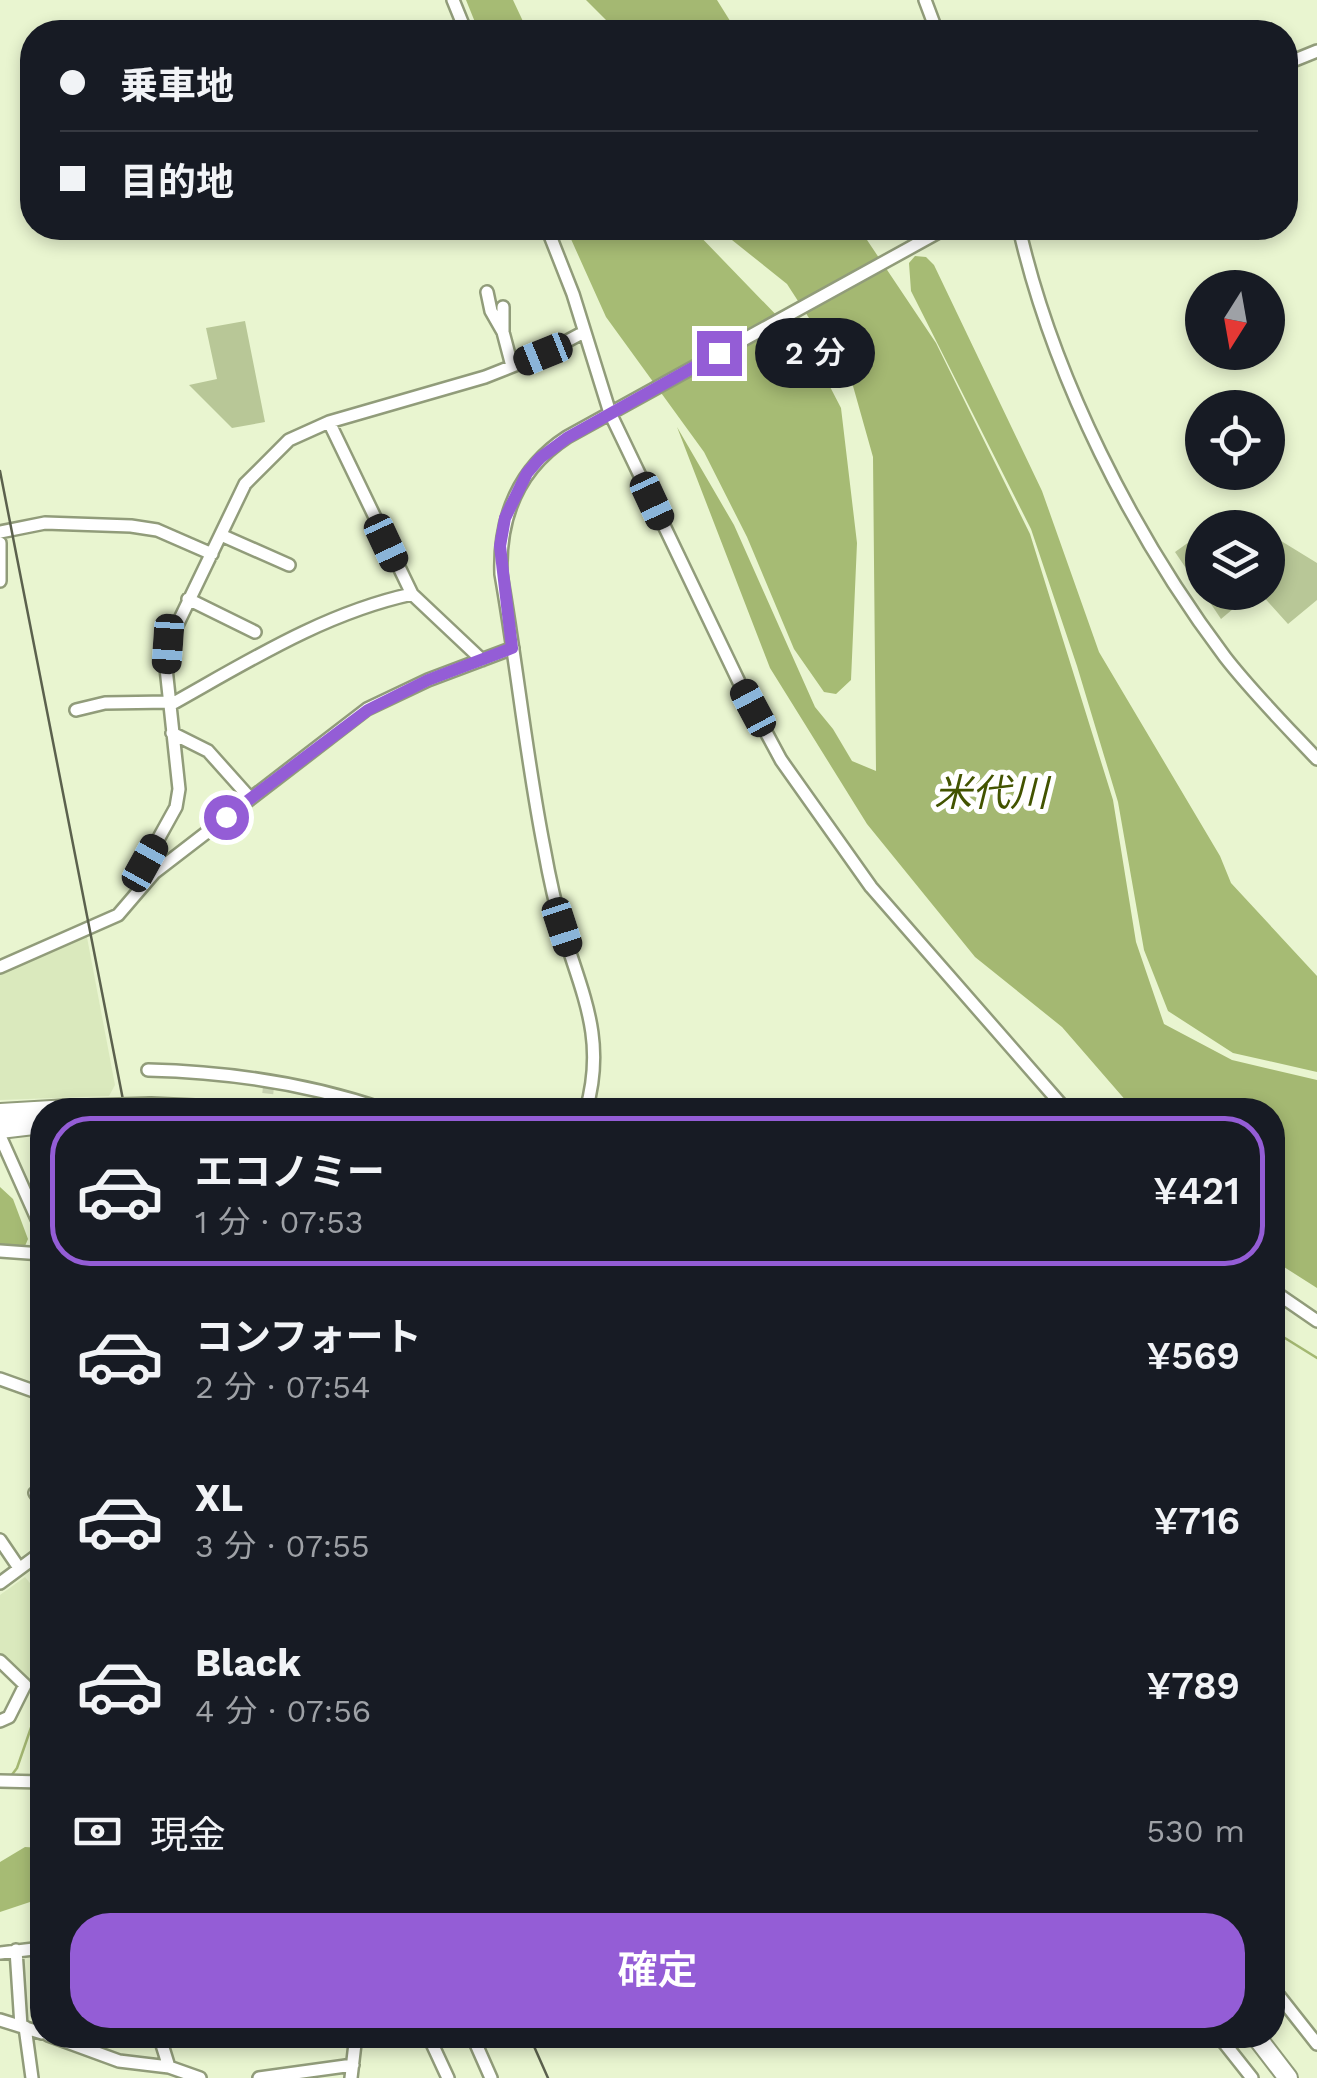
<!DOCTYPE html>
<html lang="ja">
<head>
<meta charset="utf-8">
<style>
	:root { --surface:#171b24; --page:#242831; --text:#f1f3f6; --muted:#9ea1a6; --line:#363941; --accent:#945dd6 }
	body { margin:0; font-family:"Work Sans","Noto Sans JP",sans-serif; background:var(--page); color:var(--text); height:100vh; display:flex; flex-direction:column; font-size:38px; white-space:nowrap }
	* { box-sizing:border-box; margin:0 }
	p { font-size:32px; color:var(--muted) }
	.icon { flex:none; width:55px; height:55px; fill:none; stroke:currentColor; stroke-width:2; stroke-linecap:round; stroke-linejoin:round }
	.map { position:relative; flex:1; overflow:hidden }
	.panel { position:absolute; left:30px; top:1098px; width:1255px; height:950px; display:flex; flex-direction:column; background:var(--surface); border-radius:40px; box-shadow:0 5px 15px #0003 }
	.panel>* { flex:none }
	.hud { position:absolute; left:20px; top:20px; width:1278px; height:220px; border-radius:40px; box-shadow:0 5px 15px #0003; display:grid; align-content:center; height:220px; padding:0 40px; background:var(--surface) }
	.needle { width:65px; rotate:191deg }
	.fabs { position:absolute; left:1185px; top:270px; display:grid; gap:20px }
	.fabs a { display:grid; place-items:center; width:100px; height:100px; border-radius:50%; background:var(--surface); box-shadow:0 5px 15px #0003; font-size:50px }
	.end { position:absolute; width:45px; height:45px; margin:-22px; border:12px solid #945dd6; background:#fff; box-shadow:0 0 0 5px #fff }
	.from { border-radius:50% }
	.bubble { position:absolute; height:70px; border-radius:35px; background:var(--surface); box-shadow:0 5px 15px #0003; font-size:32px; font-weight:600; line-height:70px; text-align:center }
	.car { position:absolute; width:30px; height:60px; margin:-30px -15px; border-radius:12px; box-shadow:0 0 8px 2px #0007; background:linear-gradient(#222 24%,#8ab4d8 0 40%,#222 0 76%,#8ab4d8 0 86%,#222 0) }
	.hud b { display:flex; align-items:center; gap:35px; height:95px; font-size:38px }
	.hud b+b { border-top:2px solid var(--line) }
	.hud i { width:25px; height:25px; background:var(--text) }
	ul { padding:18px 0 0; list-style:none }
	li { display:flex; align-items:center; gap:30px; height:150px; margin:0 20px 15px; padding:0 20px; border:5px solid transparent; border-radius:40px }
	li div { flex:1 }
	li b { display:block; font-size:38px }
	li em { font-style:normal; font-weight:600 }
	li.active { border-color:var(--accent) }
	li>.icon { width:90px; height:90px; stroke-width:1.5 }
	.pay { display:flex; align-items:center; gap:25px; height:110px; padding:0 40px; font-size:38px }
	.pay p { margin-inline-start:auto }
	.button { display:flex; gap:20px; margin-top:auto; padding:20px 40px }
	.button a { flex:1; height:115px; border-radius:40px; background:var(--accent); color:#fff; font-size:40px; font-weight:600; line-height:115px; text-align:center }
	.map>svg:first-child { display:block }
	.built { fill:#dae9bd }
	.green { fill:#b8c797 }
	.forest { fill:#a6bb74 }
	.water { fill:#a4b872 }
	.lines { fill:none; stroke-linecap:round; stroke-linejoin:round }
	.stream { stroke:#a4b872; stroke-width:2.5 }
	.minor-tunnel { stroke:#c9d4b3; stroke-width:11; stroke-dasharray:11 5.5; stroke-linecap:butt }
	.minor-casing { stroke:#919c7a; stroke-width:16 }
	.highway-casing { stroke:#919c7a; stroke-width:22 }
	.minor { stroke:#fff; stroke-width:11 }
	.highway { stroke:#fff; stroke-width:18 }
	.rail { stroke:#5b614d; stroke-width:2.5 }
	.highway-bridge-casing { stroke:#919c7a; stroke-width:22; stroke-linecap:butt }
	.highway-bridge { stroke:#fff; stroke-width:18 }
	.route { stroke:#945dd6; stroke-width:12 }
	.labels { text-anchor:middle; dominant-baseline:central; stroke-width:10; stroke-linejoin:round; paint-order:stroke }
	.water-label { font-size:38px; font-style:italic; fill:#425300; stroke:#fff }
</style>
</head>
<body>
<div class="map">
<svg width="1317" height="2078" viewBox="0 0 1317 2078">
	<rect width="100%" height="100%" fill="#e9f5d0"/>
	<path class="built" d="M86,932L115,1085L109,1096L0,1100V972Z
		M25,1577L42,1598V1681L38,1687L32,1685L0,1654V1595Z"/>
	<path class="green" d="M245,321L265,422L232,428L189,385L217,379L206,328Z
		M1273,536L1317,563V600L1288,624L1260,593L1268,592V541Z
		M1196,537L1202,547V592L1175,552Z
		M1203,592H1252V593L1221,619Z"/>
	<path class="forest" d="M466,0H513L528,32H479Z
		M566,228H692L812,352L841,408L857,543L851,680L836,694L824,692L794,649L747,537L704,452L606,317Z
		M915,256L926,257L934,265L1042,491L1099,652L1220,856L1231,883L1317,976V1072L1233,1053L1168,1011L1144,950L1118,802L1077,666L1031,529L911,291L909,263Z
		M0,1187L13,1199L28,1239L25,1246H0Z
		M25,1847L42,1848V1898L0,1912V1862Z"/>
	<path class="water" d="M586,0H717L737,32H618Z
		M717,228H859L936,343L1030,534L1113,800L1136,942L1164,1024L1232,1060L1317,1080V1288L1273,1260L1272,1110H1134L1062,1027L975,957L867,824L770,668L677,427L734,525L815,707L833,729L852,761L876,771L873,457L853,386L787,284Z"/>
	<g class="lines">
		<path class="stream" d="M1272,1330L1317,1358
			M11,1776L17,1768L42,1696"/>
		<path class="minor-tunnel" d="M266,1110L269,1082"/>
		<defs>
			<path id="minor" d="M453,0L466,32
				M925,0L937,32
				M1285,64L1317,51
				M547,228L573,294L610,413L739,682L781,760L871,887L1066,1110
				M1019,228C1053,377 1133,535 1225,657C1253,693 1286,726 1317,759
				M487,292L491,311L503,332
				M503,307V332L512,366
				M329,422L412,594L482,660
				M0,532L45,523L131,526L157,530L212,554
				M221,535L289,565
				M0,543V581
				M188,599L255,632
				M170,705C247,662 324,613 412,594
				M76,710L105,703L169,702
				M172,733L208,751L250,798
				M154,873L145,863L176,807L179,789L166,668L168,644L245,484L289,440L329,422L485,377L543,354L584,332
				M0,967L118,915L154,873L367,709L428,680L513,648
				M148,1070C228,1072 310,1084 385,1110
				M586,1110C606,1040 583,996 563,931C555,904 549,876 544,848C526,757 517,665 501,574C499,518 518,469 567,437L946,228
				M0,1136L42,1230
				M0,1251L42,1254
				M1272,1290L1317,1321
				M0,1379L42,1394
				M35,1493L42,1503
				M0,1540L19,1568
				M0,1583L42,1552
				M0,1661L25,1685L9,1717L0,1721
				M0,1781L42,1782
				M16,1950L21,2026
				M0,1953L42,1948
				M1272,1987L1317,2044
				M0,2020L42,2033
				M25,2027L32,2078
				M48,2035L119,2061L169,2067L200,2078
				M159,2035L169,2067
				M428,2035L448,2078
				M472,2035L491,2078
				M1218,2035L1252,2078
				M259,2078L353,2065
				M351,2078L356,2035"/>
			<path id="highway" d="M151,1107L217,1110
				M0,1113L69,1109
				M0,1129L42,1124
				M1255,2035L1288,2078"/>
		</defs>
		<use href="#minor" class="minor-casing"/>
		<use href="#highway" class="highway-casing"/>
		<use href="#minor" class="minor"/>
		<use href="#highway" class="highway"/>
		<path class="rail" d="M0,471L125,1110
			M529,2035L548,2078"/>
		<defs>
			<path id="highway-bridge" d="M55,1110L151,1107"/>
		</defs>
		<use href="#highway-bridge" class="highway-bridge-casing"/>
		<use href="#highway-bridge" class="highway-bridge"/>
	</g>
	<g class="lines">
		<path class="route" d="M226,817L368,710L428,680L512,648L500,546L505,518L527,473L540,458L567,438L719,353"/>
	</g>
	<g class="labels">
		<g class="water-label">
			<text x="991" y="793">米代川</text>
		</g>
	</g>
</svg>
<div class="fabs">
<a><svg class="needle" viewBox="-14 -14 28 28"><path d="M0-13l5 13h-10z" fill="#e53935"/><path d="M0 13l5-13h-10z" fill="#9ea1a6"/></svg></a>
<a><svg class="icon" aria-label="locate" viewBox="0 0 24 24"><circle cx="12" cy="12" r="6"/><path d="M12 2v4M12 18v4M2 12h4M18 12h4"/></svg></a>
<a><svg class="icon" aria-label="layers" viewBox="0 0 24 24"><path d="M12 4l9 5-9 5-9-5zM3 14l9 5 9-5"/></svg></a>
</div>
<i class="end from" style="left:226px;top:817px"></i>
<i class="end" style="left:719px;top:353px"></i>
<div class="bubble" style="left:755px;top:318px;width:120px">2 分</div>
<i class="car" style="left:543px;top:354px;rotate:248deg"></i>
<i class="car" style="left:652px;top:501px;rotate:155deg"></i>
<i class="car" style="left:386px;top:543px;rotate:155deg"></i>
<i class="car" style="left:168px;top:644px;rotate:184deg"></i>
<i class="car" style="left:753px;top:708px;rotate:332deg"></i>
<i class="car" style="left:145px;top:863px;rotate:29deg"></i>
<i class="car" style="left:562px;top:927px;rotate:162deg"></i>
<div class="hud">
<b><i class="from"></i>乗車地</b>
<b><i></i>目的地</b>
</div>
<section class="panel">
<ul>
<li class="active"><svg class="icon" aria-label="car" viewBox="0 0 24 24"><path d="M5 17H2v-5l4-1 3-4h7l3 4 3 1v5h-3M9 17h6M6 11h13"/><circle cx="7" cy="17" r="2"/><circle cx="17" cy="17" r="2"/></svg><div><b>エコノミー</b><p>1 分 · 07:53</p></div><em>¥421</em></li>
<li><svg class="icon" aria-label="car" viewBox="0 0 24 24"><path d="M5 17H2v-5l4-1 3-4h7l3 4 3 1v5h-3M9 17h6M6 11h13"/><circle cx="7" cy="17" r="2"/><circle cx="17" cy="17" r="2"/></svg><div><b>コンフォート</b><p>2 分 · 07:54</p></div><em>¥569</em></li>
<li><svg class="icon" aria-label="car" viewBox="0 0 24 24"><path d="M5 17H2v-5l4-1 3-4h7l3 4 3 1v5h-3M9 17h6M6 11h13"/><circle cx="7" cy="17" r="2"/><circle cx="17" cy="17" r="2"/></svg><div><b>XL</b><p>3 分 · 07:55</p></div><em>¥716</em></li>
<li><svg class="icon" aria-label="car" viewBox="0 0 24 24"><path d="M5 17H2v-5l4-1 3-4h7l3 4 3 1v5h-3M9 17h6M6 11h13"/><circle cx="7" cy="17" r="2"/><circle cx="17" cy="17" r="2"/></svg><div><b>Black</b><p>4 分 · 07:56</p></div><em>¥789</em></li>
</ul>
<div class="pay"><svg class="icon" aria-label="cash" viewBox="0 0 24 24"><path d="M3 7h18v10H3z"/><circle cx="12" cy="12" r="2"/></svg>現金<p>530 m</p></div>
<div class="button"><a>確定</a></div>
</section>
</div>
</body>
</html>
